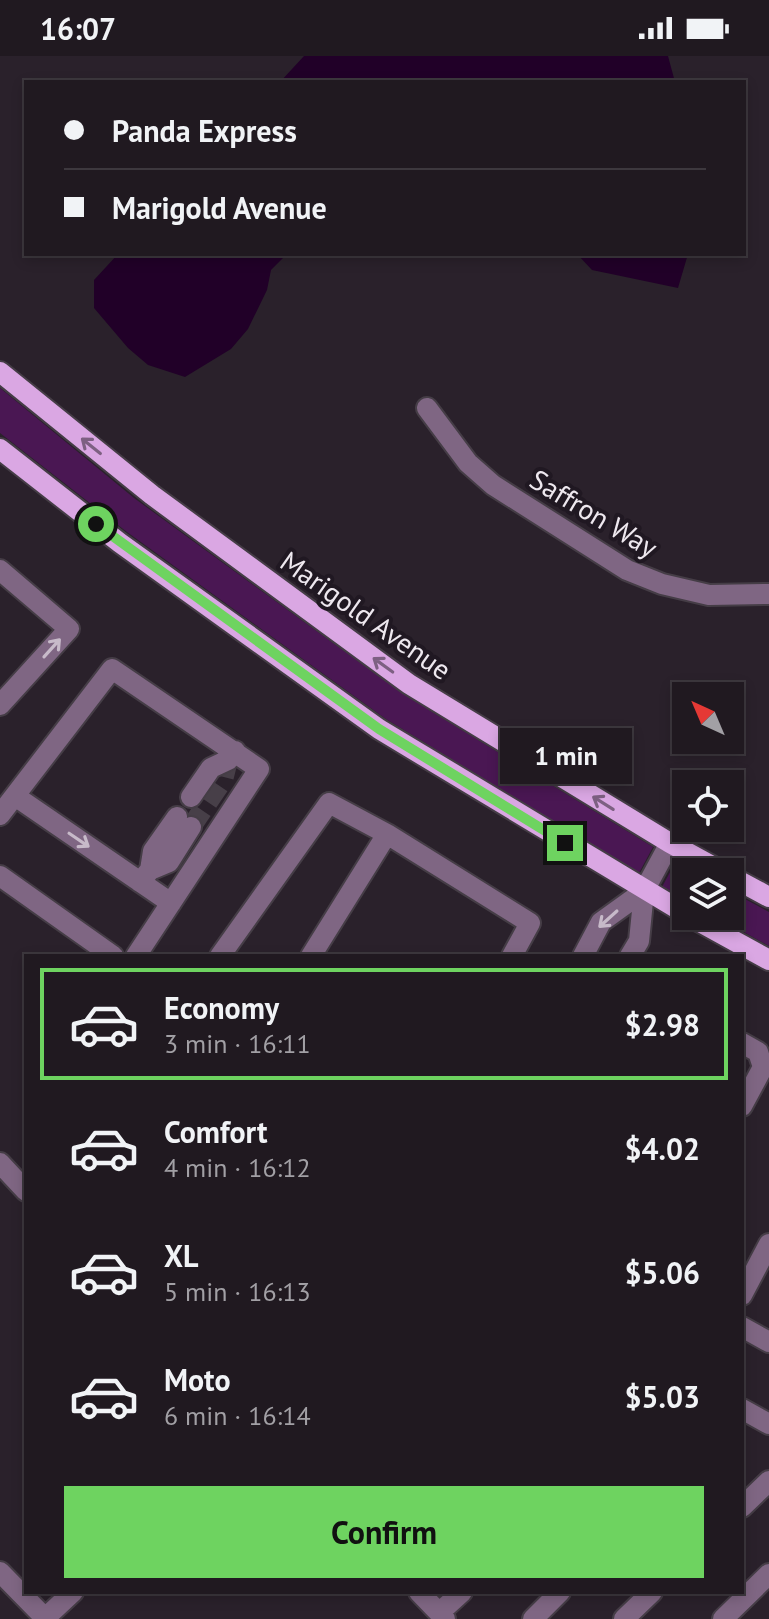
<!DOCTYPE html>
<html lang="en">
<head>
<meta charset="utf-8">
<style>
	:root { --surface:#201920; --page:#282229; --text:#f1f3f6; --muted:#a2a0a5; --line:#3d383e; --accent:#6ed360 }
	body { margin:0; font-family:"PT Sans",sans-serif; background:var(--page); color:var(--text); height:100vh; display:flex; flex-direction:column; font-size:30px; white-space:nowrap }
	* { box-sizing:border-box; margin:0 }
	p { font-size:26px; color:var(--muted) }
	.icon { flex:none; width:44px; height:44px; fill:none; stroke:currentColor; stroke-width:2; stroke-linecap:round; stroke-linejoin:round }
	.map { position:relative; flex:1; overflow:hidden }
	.panel { position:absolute; left:24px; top:898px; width:720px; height:640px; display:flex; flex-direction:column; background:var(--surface); border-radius:0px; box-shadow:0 4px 12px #0003,0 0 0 2px var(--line) }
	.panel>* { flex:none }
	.banner { position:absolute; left:24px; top:24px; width:722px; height:176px; border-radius:0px; box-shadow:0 4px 12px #0003,0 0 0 2px var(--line); display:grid; align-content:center; height:176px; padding:0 40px; background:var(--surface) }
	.needle { width:52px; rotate:316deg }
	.buttons { position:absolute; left:672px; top:626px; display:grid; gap:16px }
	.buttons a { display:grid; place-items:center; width:72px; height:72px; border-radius:0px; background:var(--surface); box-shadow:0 4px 12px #0003,0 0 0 2px var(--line); font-size:40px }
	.end { position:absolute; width:36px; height:36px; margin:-18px; border:10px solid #6ed360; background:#111; box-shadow:0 0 0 4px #111 }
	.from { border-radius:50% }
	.bubble { position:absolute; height:56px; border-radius:0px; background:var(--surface); box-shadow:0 4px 12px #0003,0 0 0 2px var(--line); font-size:26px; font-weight:600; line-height:56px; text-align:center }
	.banner b { display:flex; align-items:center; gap:28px; height:76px; font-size:30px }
	.banner b+b { border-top:2px solid var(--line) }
	.banner i { width:20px; height:20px; background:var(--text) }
	ul { padding:14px 0 0; list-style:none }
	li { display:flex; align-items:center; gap:24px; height:112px; margin:0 16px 12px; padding:0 24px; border:4px solid transparent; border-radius:0px }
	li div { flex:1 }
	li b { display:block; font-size:30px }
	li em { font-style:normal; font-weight:600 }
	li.on { border-color:var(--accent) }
	li>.icon { width:72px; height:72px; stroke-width:1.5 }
	.button { display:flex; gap:16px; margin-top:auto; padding:16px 40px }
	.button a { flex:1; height:92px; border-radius:0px; background:var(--accent); color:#111; font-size:32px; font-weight:600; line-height:92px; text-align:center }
	.status { display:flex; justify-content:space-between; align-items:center; height:56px; padding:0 40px; background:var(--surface); direction:ltr }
	.status svg { height:22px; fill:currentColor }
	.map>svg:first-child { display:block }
	.green { fill:#4a1753 }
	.water { fill:#210028 }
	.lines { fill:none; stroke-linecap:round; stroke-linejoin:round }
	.minor-tunnel { stroke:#473f48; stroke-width:20; stroke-dasharray:20 10; stroke-linecap:butt }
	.minor-casing { stroke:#453d46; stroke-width:24 }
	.major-casing { stroke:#453d46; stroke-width:24 }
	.minor { stroke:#7f6683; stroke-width:20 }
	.major { stroke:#daa7e3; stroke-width:20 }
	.oneway { stroke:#7d6082 }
	.oneway2 { stroke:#c7bac9 }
	.route { stroke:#6ed360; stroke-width:10 }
	.labels { text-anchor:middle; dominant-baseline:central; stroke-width:8; stroke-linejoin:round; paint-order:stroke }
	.street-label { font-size:28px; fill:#eee8ef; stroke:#201822 }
</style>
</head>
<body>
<div class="status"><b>16:07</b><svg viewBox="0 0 49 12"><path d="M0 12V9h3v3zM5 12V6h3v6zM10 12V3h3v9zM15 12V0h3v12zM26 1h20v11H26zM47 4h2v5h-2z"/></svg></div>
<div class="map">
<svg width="769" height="1563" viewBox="0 0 769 1563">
	<rect width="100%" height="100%" fill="#2a212b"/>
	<path class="green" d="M0,332L134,442L403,638L653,791L639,817L386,663L127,476L0,377Z
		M676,805L696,816H686V844L662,831Z
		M730,835L769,856V890L715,860H730Z"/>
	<path class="water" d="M304,0H668L675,26H280Z
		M118,198H287L271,214L267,234L248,273L231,293L185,321L148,309L128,292L94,252V224Z
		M577,198H688L678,232L592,214Z"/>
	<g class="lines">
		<path class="minor-tunnel" d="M191,771L223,724L228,704"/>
		<defs>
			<path id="minor" d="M427,352L468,407L493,429L627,514L662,528L709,539L769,538
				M0,514L69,573L0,649
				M15,740L171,847
				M191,741L211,712L228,704L235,695
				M0,759L112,613L259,713L136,900
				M150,814L169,806L191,771
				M0,820L113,900
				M140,826L150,814L153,795L177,761
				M220,900L329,747L387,778L530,867L512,900
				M311,900L387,778
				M583,900L601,866L644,835
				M630,900L639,885L644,835L670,787
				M742,987L758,996L763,1011L742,1050
				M0,1107L26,1135
				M742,1239L769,1188
				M742,1271L769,1286
				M742,1353L769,1368
				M742,1451L769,1425
				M0,1516L46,1563
				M419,1536L445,1563
				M439,1557L462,1536
				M44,1563L73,1536
				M533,1563L560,1536
				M624,1563L652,1536
				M723,1563L769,1518"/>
			<path id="major" d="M0,316L152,439L409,628L670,787L723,816
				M0,393L120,487L379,673L686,858
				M730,820L769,841
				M689,860L769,904"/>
		</defs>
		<use href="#minor" class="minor-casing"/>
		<use href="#major" class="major-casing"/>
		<use href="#minor" class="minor"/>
		<use href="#major" class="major"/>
	</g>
	<defs><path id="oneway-shaft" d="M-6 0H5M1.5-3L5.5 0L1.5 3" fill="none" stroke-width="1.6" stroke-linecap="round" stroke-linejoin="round" transform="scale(2)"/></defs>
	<g class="oneway">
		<use href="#oneway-shaft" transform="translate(91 390) rotate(-141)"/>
		<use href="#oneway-shaft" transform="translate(383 609) rotate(-144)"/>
		<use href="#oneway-shaft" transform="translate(603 747) rotate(-148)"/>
	</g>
	<g class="oneway2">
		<use href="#oneway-shaft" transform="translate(52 592) rotate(-48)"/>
		<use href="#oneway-shaft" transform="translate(79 784) rotate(34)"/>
		<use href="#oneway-shaft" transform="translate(608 863) rotate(138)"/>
	</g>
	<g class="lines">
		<path class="route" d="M96,468L379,673L565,787"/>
	</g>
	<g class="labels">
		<g class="street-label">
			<text transform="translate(594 457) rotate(31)">Saffron Way</text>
			<text transform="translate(366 559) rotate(35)">Marigold Avenue</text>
		</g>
	</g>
</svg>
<div class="buttons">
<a><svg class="needle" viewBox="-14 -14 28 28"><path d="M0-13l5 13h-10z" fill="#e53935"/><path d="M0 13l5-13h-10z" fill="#a2a0a5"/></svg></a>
<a><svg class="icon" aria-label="locate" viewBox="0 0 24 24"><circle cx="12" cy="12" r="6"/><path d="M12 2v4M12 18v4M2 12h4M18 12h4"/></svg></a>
<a><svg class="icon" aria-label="layers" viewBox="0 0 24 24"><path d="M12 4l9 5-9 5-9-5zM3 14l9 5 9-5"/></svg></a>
</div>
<i class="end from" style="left:96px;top:468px"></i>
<i class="end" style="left:565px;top:787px"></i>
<div class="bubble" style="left:500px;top:672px;width:132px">1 min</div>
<div class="banner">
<b><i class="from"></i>Panda Express</b>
<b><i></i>Marigold Avenue</b>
</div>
<section class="panel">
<ul>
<li class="on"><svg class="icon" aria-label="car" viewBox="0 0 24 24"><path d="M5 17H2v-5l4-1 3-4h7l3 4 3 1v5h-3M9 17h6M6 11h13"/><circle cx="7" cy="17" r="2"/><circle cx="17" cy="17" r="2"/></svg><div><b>Economy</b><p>3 min · 16:11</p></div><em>$2.98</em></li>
<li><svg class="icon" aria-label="car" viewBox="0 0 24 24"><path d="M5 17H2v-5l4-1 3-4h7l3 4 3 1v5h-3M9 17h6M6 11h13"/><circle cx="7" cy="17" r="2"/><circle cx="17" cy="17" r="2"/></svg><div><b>Comfort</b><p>4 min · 16:12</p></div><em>$4.02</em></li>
<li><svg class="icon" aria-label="car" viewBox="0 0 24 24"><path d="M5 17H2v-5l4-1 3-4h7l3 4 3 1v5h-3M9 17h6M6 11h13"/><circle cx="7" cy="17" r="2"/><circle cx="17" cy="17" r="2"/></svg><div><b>XL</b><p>5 min · 16:13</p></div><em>$5.06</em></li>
<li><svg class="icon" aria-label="car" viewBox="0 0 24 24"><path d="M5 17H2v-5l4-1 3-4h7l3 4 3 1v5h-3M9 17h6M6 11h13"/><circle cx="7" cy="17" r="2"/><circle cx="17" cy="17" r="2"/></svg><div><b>Moto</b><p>6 min · 16:14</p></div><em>$5.03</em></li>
</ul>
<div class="button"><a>Confirm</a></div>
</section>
</div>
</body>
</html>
